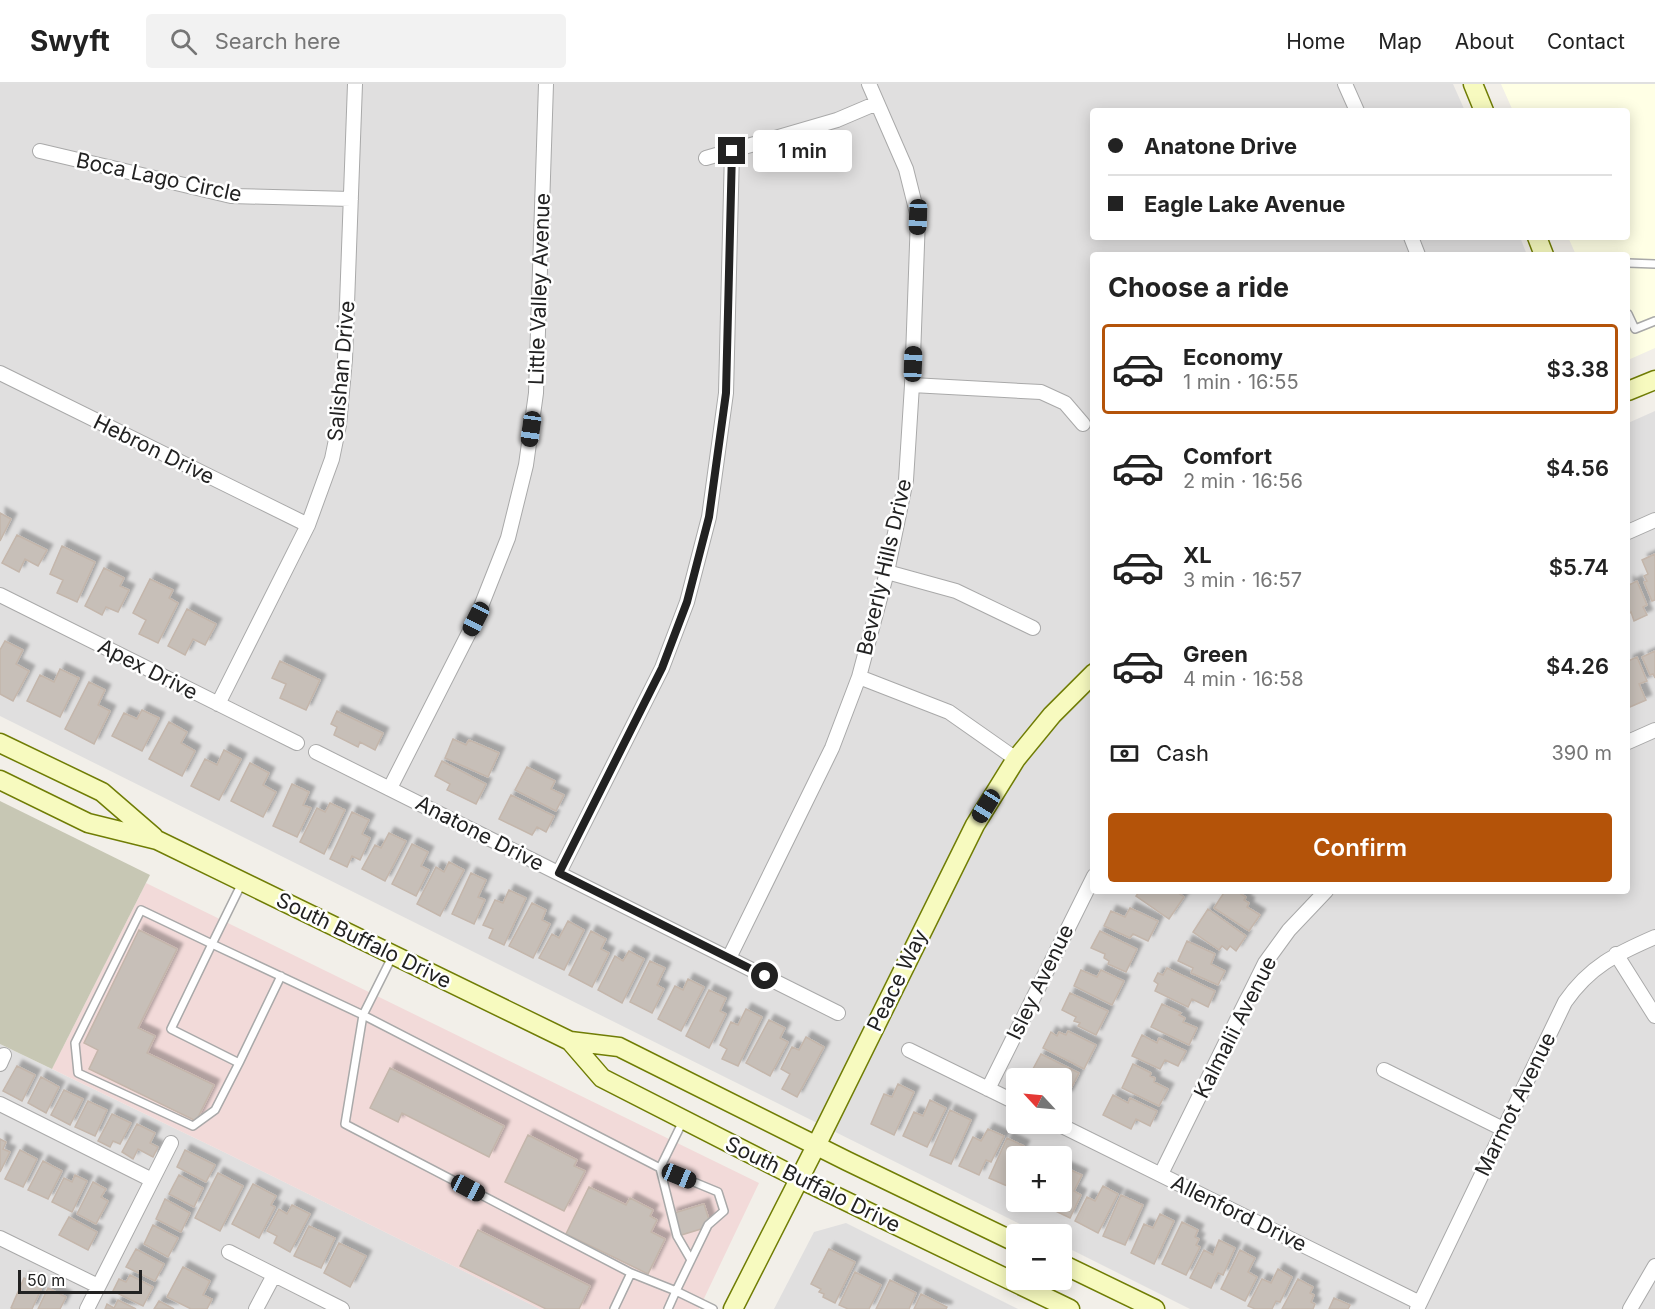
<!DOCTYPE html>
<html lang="en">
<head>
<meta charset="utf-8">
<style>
	:root { --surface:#fff; --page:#f2f2f2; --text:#222; --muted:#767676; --line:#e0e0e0; --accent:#b45309 }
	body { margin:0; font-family:Inter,sans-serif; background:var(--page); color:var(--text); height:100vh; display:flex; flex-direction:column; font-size:22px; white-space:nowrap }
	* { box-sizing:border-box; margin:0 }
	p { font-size:20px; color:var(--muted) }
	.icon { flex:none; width:33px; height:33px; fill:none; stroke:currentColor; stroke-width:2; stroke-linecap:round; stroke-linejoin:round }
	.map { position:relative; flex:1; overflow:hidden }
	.side { position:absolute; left:1090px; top:168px; width:540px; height:642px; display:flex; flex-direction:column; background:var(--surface); border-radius:6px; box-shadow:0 3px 15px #0003 }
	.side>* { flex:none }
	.top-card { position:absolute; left:1090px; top:24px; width:540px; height:132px; border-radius:6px; box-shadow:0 3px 15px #0003; display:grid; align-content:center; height:132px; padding:0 18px; background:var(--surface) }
	.needle { width:39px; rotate:296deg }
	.buttons { position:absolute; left:1006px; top:984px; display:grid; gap:12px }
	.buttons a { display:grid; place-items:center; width:66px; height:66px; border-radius:6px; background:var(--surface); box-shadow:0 3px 15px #0003; font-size:30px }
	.scale { position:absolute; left:18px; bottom:15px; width:124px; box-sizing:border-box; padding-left:6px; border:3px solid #222; border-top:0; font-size:16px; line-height:21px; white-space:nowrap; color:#222; -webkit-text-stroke:4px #fff; paint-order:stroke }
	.end { position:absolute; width:27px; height:27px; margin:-14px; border:8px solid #222; background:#fff; box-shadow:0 0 0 3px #fff }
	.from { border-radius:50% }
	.bubble { position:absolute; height:42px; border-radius:6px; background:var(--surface); box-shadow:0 3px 15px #0003; font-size:20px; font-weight:600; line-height:42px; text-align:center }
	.car { position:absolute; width:18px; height:36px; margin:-18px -9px; border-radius:8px; box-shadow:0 0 4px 2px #0007; background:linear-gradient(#222 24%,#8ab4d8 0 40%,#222 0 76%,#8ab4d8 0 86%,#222 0) }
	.top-card b { display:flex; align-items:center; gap:21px; height:57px; font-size:22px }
	.top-card b+b { border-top:2px solid var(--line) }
	.top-card i { width:15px; height:15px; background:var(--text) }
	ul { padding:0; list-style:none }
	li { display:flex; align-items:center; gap:18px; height:90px; margin:0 12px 9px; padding:0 6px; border:3px solid transparent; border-radius:6px }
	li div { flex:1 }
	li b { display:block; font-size:22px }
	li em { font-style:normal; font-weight:600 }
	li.active { border-color:var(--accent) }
	li>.icon { width:54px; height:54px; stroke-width:1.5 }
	h2 { padding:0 18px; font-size:27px; line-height:72px }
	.pay { display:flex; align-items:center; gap:15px; height:66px; padding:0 18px; font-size:22px }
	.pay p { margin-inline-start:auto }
	.cta { display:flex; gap:12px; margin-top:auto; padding:12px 18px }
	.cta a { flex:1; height:69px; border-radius:6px; background:var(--accent); color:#fff; font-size:24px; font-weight:600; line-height:69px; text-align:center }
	header { display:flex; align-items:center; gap:36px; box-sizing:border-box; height:84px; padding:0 30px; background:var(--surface); border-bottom:2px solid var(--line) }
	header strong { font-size:28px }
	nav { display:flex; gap:33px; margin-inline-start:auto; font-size:21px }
	.search { width:420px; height:54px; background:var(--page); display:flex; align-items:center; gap:15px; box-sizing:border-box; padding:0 21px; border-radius:6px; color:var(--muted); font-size:22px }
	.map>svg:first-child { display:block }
	.residential { fill:#e0dfdf; fill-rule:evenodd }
	.commercial { fill:#f2dad9 }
	.education { fill:#ffffe5 }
	.construction { fill:#c7c7b4 }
	.building { fill:#c7bfb8; stroke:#c4b6ab; stroke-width:1.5; filter:url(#shadow) }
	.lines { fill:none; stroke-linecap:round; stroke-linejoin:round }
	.lane-casing { stroke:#a9a9a9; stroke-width:10 }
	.street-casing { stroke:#a9a9a9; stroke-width:16 }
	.secondary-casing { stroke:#707d05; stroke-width:21 }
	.lane { stroke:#fff; stroke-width:7 }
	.street { stroke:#fff; stroke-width:14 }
	.secondary { stroke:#f7fabf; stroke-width:18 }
	.route { stroke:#222; stroke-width:8 }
	.labels { text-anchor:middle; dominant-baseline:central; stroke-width:5; stroke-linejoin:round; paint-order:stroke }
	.street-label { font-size:21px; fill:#222; stroke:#fff }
</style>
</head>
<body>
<header>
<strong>Swyft</strong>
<div class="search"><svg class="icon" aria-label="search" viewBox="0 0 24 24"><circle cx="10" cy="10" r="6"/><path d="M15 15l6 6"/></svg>Search here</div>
<nav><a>Home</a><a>Map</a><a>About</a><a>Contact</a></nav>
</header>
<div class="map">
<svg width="1655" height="1225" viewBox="0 0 1655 1225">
	<defs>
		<filter id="shadow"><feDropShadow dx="5.5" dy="-5.5" stdDeviation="1.5" flood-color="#0004"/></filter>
	</defs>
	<rect width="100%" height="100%" fill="#f2efe9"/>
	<path class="residential" d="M0,0H1453L1465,27H1094V153H1520L1527,171H1094V807H1628V339L1655,327V1225H1190L1062,1161V1150H1040L0,632ZM1017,994H1062V1040H1017ZM1017,1072H1062V1118H1017Z
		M0,960L228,1070L540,1225H0Z
		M846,1139L1018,1225H774L814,1148Z"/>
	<path class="commercial" d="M146,799L759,1099L699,1225H540L228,1070L52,985Z"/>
	<path class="education" d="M1501,0H1655V264L1628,276V171H1576L1568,153H1628V27H1513Z"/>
	<path class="construction" d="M0,717L150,791L52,985L0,960Z"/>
	<path class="building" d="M0,429L11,435L0,457Z
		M17,451L47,466L38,482L25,475L19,488L2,479Z
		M62,462L95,478L77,518L57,509L63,496L50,490Z
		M1655,470V516L1652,517L1644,498L1647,497L1644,492L1648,490L1642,476Z
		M104,484L124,494L120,502L129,506L118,528L106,523L102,531L85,522Z
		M150,495L173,506L169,514L178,519L158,559L139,550L146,536L133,529Z
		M1628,497L1629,501L1637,497L1647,521L1643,523L1647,531L1634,537L1631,528L1628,530Z
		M187,525L216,540L205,561L193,555L185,571L168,562Z
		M5,557L23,566L16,580L29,587L13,617L0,610V566Z
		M1655,567V594L1653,590L1650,591L1642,573Z
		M1637,573L1647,597L1639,600L1646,616L1630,623L1628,618V577Z
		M280,577L320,596L306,626L280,614L286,600L272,594Z
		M60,585L79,594L60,633L27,617L40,591L54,598Z
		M89,598L105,606L98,621L110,627L94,660L65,645Z
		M142,626L159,634L142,667L112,652L124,629L137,635Z
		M337,627L383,649L375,666L360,658L358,663L334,651L337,643L331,640Z
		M169,638L187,648L181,659L195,667L182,692L149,675Z
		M453,655L466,661L469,656L499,669L488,693L445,674Z
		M224,666L241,675L219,716L191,702L205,675L217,681Z
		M442,677L486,700L476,720L447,706L450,700L435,692Z
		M250,679L269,689L263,701L276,708L263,733L231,717Z
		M527,683L555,697L551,705L564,711L556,727L515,706Z
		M292,700L309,708L303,721L311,724L297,753L273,742Z
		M511,711L554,732L546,748L537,743L532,751L499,735Z
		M330,719L345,726L324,770L300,758L317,724L325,728Z
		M352,728L369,736L362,750L370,754L360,776L352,772L347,783L330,775Z
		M389,749L406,757L385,797L362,785L375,761L381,764Z
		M412,760L428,768L421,782L429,786L416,812L392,800Z
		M449,778L464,786L440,832L417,820L436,783L444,788Z
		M471,789L486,796L478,813L485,816L474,840L452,830Z
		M509,806L526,814L504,861L489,854L493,845L483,841L495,816L503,819Z
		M1137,807H1175L1184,813L1169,835L1136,812L1139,808Z
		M1225,807H1236L1246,813L1244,816L1249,819L1247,823L1260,831L1249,847L1214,824Z
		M532,819L546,826L542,836L550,840L533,874L509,862Z
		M1130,824L1158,837L1148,857L1133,850L1130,854L1104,842L1111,827L1125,833Z
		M1208,825L1246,852L1236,867L1230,862L1227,866L1222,862L1219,866L1193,848Z
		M568,837L584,846L564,886L539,874L552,850L559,854Z
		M139,846L177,865L138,944L155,952L147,969L214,1001L196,1037L89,985L98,966L84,959Z
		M591,847L606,855L601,865L609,869L592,903L569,891Z
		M1100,847L1137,865L1126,888L1108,880L1109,877L1104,874L1105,870L1091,864Z
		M1187,857L1215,870L1211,880L1225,887L1218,901L1191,889L1193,884L1178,877Z
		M629,867L644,875L622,919L598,906L615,872L623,877Z
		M650,877L665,884L657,901L664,905L652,929L630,918Z
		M1167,884L1215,907L1208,923L1192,915L1188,923L1155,907L1158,900L1154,897L1158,889L1163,891Z
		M1081,886L1097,893L1101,886L1124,897L1112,921L1074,902Z
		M688,895L704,903L681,947L658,935L675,902L683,906Z
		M709,906L726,914L720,927L726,930L709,964L686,952Z
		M1070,909L1108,927L1096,951L1078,942L1080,939L1074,937L1076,933L1062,926Z
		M1162,920L1181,929L1179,931L1185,934L1183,938L1197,944L1189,961L1151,943Z
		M746,925L762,933L738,982L722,975L727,965L720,961L731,938L738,941Z
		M769,936L785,944L780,954L788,958L770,992L746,979Z
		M1068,947L1096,961L1084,985L1043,964L1051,948L1057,952L1059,948L1066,951Z
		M1142,951L1157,959L1159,954L1186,967L1178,982L1165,976L1160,985L1132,972Z
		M806,953L824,963L797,1013L782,1005L790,990L781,985L792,963L799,966Z
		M1041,970L1079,989L1067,1012L1062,1010V994H1047L1048,993L1033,985Z
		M1133,980L1151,989L1150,992L1155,994L1154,998L1168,1005L1159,1022L1122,1004Z
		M17,982L35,991L22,1017L3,1007Z
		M390,984L504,1042L489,1073L402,1029L398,1038L370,1024Z
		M41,993L59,1003L46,1029L28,1019Z
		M898,1000L914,1008L894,1051L871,1040L884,1010L892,1013Z
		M64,1006L83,1015L70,1041L51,1031Z
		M1113,1011L1128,1019L1130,1014L1157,1027L1150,1042L1136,1035L1131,1045L1103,1031Z
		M930,1016L946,1024L927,1063L903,1052L914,1028L923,1032Z
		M88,1017L107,1026L95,1052L75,1043Z
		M950,1026L971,1036L951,1080L930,1071Z
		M112,1030L131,1039L120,1060L113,1057L110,1063L98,1057Z
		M137,1040L155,1049L150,1059L158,1063L153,1073L138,1065L133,1075L122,1068Z
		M988,1045L1004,1052L991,1078L986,1076L979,1091L959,1082L973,1053L981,1057Z
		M528,1051L577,1076L574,1082L585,1087L564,1127L505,1098Z
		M1007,1054L1024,1062L1019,1072H1017V1097L1014,1105L989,1094Z
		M0,1055L6,1058L3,1065L10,1068L0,1088Z
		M20,1066L37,1075L23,1103L5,1095Z
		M185,1066L215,1081L206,1098L177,1083Z
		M43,1077L62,1087L48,1115L28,1106Z
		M1064,1083L1082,1091L1074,1107L1081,1111L1070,1134L1045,1122L1048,1118H1062V1087Z
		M218,1089L243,1102L220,1147L195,1134Z
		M75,1091L87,1097L72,1128L52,1118L64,1094L72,1098Z
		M179,1091L203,1104L194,1123L169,1110Z
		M93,1098L106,1105L101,1113L108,1117L96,1140L77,1130Z
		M253,1100L276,1112L271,1121L275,1123L259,1154L232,1140Z
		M1103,1102L1118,1110L1098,1149L1075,1137L1087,1113L1095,1117Z
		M589,1103L626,1121L630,1114L653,1126L650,1132L657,1136L651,1148L665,1155L648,1190L566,1150Z
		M1121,1111L1143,1121L1125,1161L1103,1152Z
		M165,1115L190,1129L181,1148L156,1135Z
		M704,1120L711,1142L678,1152L671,1130Z
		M292,1121L310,1130L290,1168L274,1159L277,1152L267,1147L279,1125L287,1130Z
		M1160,1130L1174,1137L1154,1180L1131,1169L1144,1140L1153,1144Z
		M69,1133L97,1148L88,1166L59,1151Z
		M1182,1138L1198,1146L1195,1153L1199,1155L1196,1161L1200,1163L1186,1191L1162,1180Z
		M153,1141L178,1154L168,1173L144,1160Z
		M309,1142L335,1154L321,1184L294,1172Z
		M478,1146L590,1202L579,1225H546L460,1182Z
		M1219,1156L1235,1164L1223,1191L1218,1189L1211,1204L1190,1194L1204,1166L1213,1171Z
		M339,1159L366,1172L350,1203L324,1189Z
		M136,1165L164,1180L155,1197L126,1183Z
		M829,1165L855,1178L835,1219L823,1213L824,1210L819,1208L821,1205L811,1200Z
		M1240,1166L1255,1174L1248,1188L1257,1193L1245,1217L1221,1205Z
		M183,1183L210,1197L203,1211L212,1215L207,1225H191L167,1213Z
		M1278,1185L1292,1193L1280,1218L1276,1217L1272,1225H1255L1248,1222L1262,1195L1271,1199Z
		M855,1188L881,1201L869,1225H848L839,1221Z
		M130,1191L153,1203L143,1222L113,1207L119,1195L126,1198Z
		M24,1194L42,1203L32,1225H13L11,1224Z
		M1298,1195L1313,1203L1310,1209L1314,1211L1311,1218L1315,1220L1313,1225H1282Z
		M890,1196L916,1209L909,1225H876Z
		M48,1204L66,1213L60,1225H38Z
		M921,1210L947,1223L946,1225H914Z
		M1334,1214L1350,1221L1348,1225H1329Z
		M118,1216L136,1225H105L107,1220L114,1224Z
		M159,1217L174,1225H154Z"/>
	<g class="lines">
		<defs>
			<path id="lane" d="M1628,179L1655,180
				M1628,230L1635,245L1655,237
				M242,799L212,860L363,931L345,1040L631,1189L614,1225
				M393,871L363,931L660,1084L683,1037
				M239,979L215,1026L193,1042L78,989L75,959L141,826L212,860L171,945L239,979L281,892
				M660,1084L677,1152L691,1176
				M631,1189L676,1207L708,1141L724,1127L718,1108L660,1084
				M668,1225L676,1207L713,1225"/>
			<path id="street" d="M1345,0L1357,27
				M40,67L231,112L351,115
				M706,74L837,36L877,19
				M1411,153L1418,171
				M0,289L308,441
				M912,301L1041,308L1065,319L1083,340
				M1628,448L1655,436
				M887,488L956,507L1033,544
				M0,511L297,659
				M859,593L949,628L1016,675
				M218,620L308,441L332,375L339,341L345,275L355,0
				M1628,658L1655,646
				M316,668L838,929
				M390,704L476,535L508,454L526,381L536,309L546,0
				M559,789L662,584L687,518L709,433L726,309L732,67
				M1616,870L1655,932
				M729,874L832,664L859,593L887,488L906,396L912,301L918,133L906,85L869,0
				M909,966L1017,1019
				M0,980L4,971
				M1384,986L1503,1045
				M988,1005L1094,792
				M0,1020L152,1096
				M1058,1040L1420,1219
				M1161,1090L1265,879L1289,846L1326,807
				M0,1154L98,1202
				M229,1168L342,1225
				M87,1225L171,1059
				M256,1225L274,1191
				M1417,1225L1565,918C1590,882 1616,870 1655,853
				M1630,1225L1655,1182"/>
			<path id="secondary" d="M1473,0L1484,27
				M1537,153L1544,171
				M1628,307L1655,296
				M0,659L102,708L154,753
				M0,696L88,739L157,756L570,957L619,963L847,1077L1017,1159
				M570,957L602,994L800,1095L1070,1225
				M1062,1180L1155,1225
				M733,1225L816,1062L975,741L1016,675L1052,631L1094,589"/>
		</defs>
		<use href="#lane" class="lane-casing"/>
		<use href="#street" class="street-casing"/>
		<use href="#secondary" class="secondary-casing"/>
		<use href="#lane" class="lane"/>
		<use href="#street" class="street"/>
		<use href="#secondary" class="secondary"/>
	</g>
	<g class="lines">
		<path class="route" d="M732,67L726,309L709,433L687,518L662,584L559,789L765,892"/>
	</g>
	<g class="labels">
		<g class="street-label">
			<text transform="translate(159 93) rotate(12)">Boca Lago Circle</text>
			<text transform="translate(539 205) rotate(-88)">Little Valley Avenue</text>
			<text transform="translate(341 287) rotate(-85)">Salishan Drive</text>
			<text transform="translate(154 365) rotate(26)">Hebron Drive</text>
			<text transform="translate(884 483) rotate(-77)">Beverly Hills Drive</text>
			<text transform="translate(148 585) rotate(27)">Apex Drive</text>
			<text transform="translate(480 749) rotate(27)">Anatone Drive</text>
			<text transform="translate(364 856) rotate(26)">South Buffalo Drive</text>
			<text transform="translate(897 896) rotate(-64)">Peace Way</text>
			<text transform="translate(1040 898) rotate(-64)">Isley Avenue</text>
			<text transform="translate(1235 943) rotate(-63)">Kalmalii Avenue</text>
			<text transform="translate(1515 1020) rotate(-64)">Marmot Avenue</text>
			<text transform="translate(813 1100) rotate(26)">South Buffalo Drive</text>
			<text transform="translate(1239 1129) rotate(26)">Allenford Drive</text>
		</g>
	</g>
</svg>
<div class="buttons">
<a><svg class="needle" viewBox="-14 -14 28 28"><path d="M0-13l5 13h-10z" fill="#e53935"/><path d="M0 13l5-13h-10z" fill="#767676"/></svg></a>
<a>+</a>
<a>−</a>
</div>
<div class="scale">50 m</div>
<i class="end from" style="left:765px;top:892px"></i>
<i class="end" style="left:732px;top:67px"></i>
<div class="bubble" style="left:753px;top:46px;width:99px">1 min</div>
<i class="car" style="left:918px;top:133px;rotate:182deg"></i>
<i class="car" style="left:913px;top:280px;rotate:2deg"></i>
<i class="car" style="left:531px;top:345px;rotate:188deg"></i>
<i class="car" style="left:476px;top:535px;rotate:207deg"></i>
<i class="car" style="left:986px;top:722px;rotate:212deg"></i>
<i class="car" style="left:679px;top:1092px;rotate:112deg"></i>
<i class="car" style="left:468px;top:1104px;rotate:118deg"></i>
<div class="top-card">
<b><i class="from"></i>Anatone Drive</b>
<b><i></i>Eagle Lake Avenue</b>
</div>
<section class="side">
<h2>Choose a ride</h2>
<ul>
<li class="active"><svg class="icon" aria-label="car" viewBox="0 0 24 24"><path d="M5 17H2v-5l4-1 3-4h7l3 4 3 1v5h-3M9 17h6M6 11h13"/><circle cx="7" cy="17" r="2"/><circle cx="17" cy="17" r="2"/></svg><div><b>Economy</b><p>1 min · 16:55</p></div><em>$3.38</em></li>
<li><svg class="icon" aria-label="car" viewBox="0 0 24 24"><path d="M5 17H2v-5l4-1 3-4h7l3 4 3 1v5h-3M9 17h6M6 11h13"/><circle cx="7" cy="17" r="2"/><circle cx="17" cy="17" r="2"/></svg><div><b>Comfort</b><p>2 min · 16:56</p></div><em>$4.56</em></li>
<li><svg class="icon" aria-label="car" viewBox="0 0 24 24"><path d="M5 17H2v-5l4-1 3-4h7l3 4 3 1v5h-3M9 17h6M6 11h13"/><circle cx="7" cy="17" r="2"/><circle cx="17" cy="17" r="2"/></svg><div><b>XL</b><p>3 min · 16:57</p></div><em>$5.74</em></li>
<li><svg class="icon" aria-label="car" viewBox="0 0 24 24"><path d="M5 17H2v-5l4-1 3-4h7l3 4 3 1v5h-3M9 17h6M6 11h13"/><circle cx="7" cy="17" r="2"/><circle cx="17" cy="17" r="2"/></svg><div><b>Green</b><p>4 min · 16:58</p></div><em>$4.26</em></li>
</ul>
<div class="pay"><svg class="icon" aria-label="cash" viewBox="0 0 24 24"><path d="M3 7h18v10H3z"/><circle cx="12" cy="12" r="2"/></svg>Cash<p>390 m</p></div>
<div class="cta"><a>Confirm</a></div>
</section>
</div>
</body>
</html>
